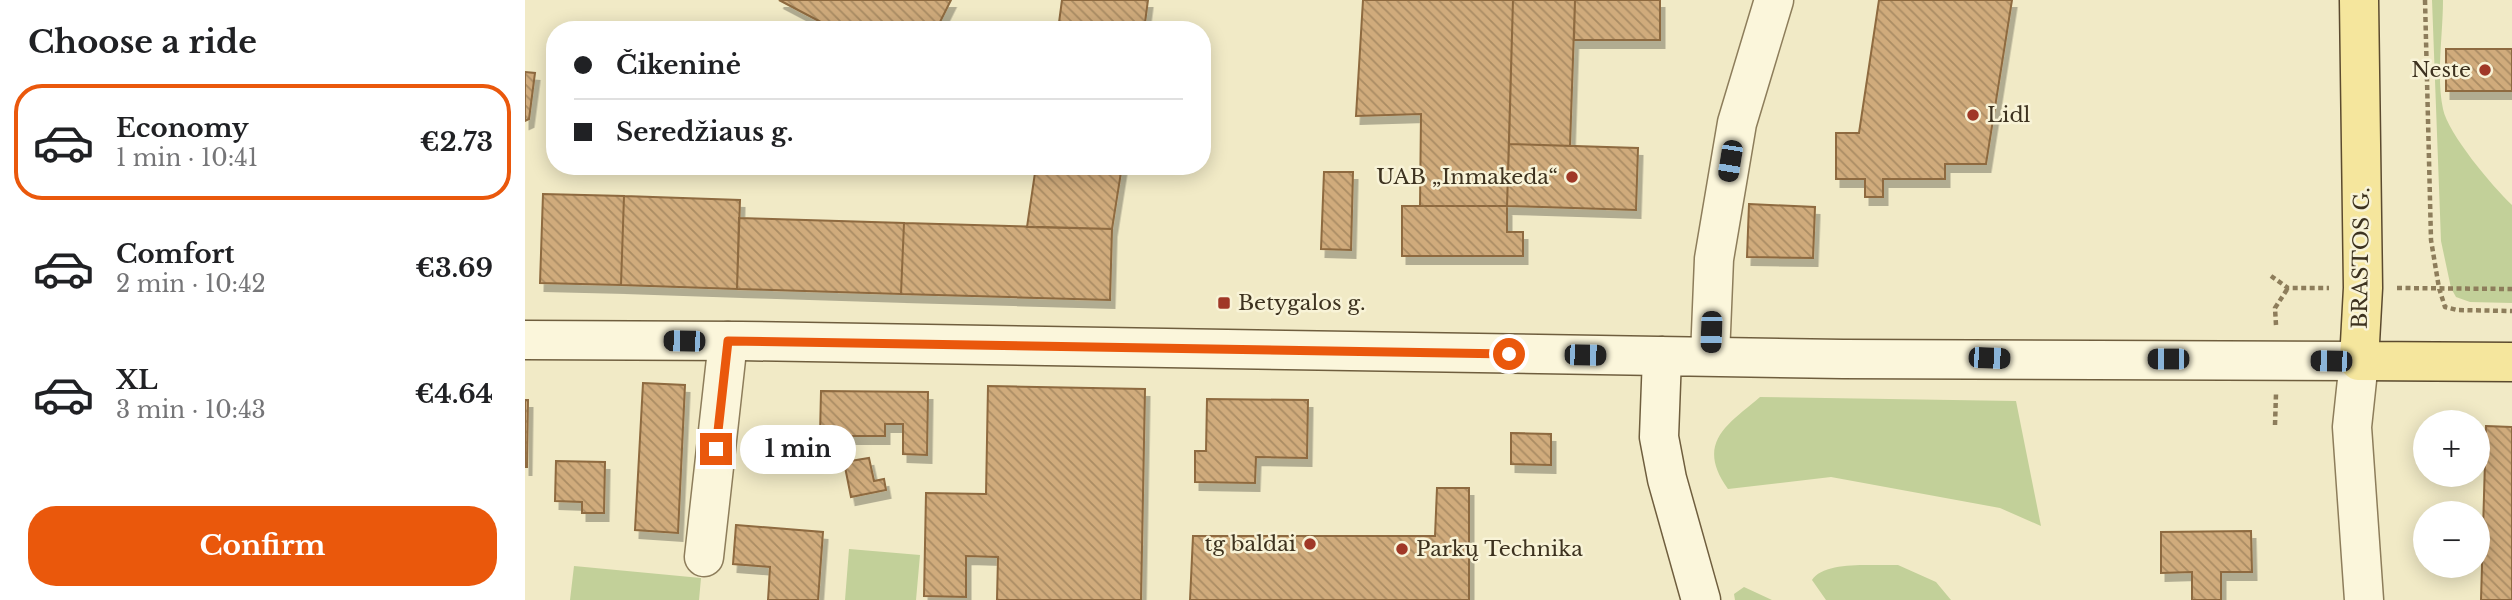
<!DOCTYPE html>
<html lang="en">
<head>
<meta charset="utf-8">
<style>
	:root { --surface:#fff; --page:#f2f2f2; --text:#202124; --muted:#757577; --line:#e0e0e0; --accent:#ea580c }
	body { margin:0; font-family:"Libre Baskerville",serif; background:var(--page); color:var(--text); height:100vh; display:flex; flex-direction:column; font-size:26px; white-space:nowrap }
	* { box-sizing:border-box; margin:0 }
	p { font-size:23px; color:var(--muted) }
	.icon { flex:none; width:38px; height:38px; fill:none; stroke:currentColor; stroke-width:2; stroke-linecap:round; stroke-linejoin:round }
	.map { position:relative; flex:1; overflow:hidden }
	.panel { display:flex; flex-direction:column; background:var(--surface); width:525px }
	.panel>* { flex:none }
	.top-card { position:absolute; left:21px; top:21px; width:665px; height:154px; border-radius:28px; box-shadow:0 4px 18px #0003; display:grid; align-content:center; height:154px; padding:0 28px; background:var(--surface) }
	.fabs { position:absolute; left:1888px; top:410px; display:grid; gap:14px }
	.fabs a { display:grid; place-items:center; width:77px; height:77px; border-radius:50%; background:var(--surface); box-shadow:0 4px 18px #0003; font-size:35px }
	.end { position:absolute; width:32px; height:32px; margin:-16px; border:9px solid #ea580c; background:#fff; box-shadow:0 0 0 4px #fff }
	.from { border-radius:50% }
	.bubble { position:absolute; height:49px; border-radius:24px; background:var(--surface); box-shadow:0 4px 18px #0003; font-size:23px; font-weight:800; line-height:49px; text-align:center }
	.car { position:absolute; width:21px; height:42px; margin:-21px -10px; border-radius:9px; box-shadow:0 0 5px 2px #0007; background:linear-gradient(#222 24%,#8ab4d8 0 40%,#222 0 76%,#8ab4d8 0 86%,#222 0) }
	.top-card b { display:flex; align-items:center; gap:24px; height:66px; font-size:26px }
	.top-card b+b { border-top:2px solid var(--line) }
	.top-card i { width:18px; height:18px; background:var(--text) }
	ul { padding:0; list-style:none }
	li { display:flex; align-items:center; gap:21px; height:116px; margin:0 14px 10px; padding:0 14px; border:4px solid transparent; border-radius:28px }
	li div { flex:1 }
	li b { display:block; font-size:26px }
	li em { font-style:normal; font-weight:800 }
	li.current { border-color:var(--accent) }
	li>.icon { width:63px; height:63px; stroke-width:1.5 }
	h2 { padding:0 28px; font-size:32px; line-height:84px }
	.cta { display:flex; gap:14px; margin-top:auto; padding:14px 28px }
	.cta a { flex:1; height:80px; border-radius:28px; background:var(--accent); color:#fff; font-size:28px; font-weight:800; line-height:80px; text-align:center }
	main { display:flex; flex:1; min-height:0 }
	.map>svg:first-child { display:block }
	.grass { fill:#c2d099 }
	.building { fill:url(#building-back-hatch); stroke:#8e6a3f; stroke-width:2; filter:url(#shadow) }
	.lines { fill:none; stroke-linecap:round; stroke-linejoin:round }
	.street-casing { stroke:#8d7d5b; stroke-width:41 }
	.secondary-casing { stroke:#6f5e3e; stroke-width:41 }
	.primary-casing { stroke:#5b4a2f; stroke-width:41 }
	.path { stroke:#8d7d5b; stroke-width:4.5; stroke-dasharray:5 3.5; stroke-linecap:butt }
	.street { stroke:#fbf6db; stroke-width:38 }
	.secondary { stroke:#fbf6db; stroke-width:38 }
	.primary { stroke:#f5e69d; stroke-width:38 }
	.route { stroke:#ea580c; stroke-width:9 }
	.poi-dot { fill:#a03827; stroke:#f8f3d7; stroke-width:2.5 }
	.labels { text-anchor:middle; dominant-baseline:central; stroke-width:5; stroke-linejoin:round; paint-order:stroke }
	.poi-label { font-size:21px; fill:#3d321f; stroke:#f8f3d7; text-anchor:end }
	.street-label { font-size:21px; fill:#3d321f; stroke:#f8f3d7 }
</style>
</head>
<body>
<main>
<section class="panel">
<h2>Choose a ride</h2>
<ul>
<li class="current"><svg class="icon" aria-label="car" viewBox="0 0 24 24"><path d="M5 17H2v-5l4-1 3-4h7l3 4 3 1v5h-3M9 17h6M6 11h13"/><circle cx="7" cy="17" r="2"/><circle cx="17" cy="17" r="2"/></svg><div><b>Economy</b><p>1 min · 10:41</p></div><em>€2.73</em></li>
<li><svg class="icon" aria-label="car" viewBox="0 0 24 24"><path d="M5 17H2v-5l4-1 3-4h7l3 4 3 1v5h-3M9 17h6M6 11h13"/><circle cx="7" cy="17" r="2"/><circle cx="17" cy="17" r="2"/></svg><div><b>Comfort</b><p>2 min · 10:42</p></div><em>€3.69</em></li>
<li><svg class="icon" aria-label="car" viewBox="0 0 24 24"><path d="M5 17H2v-5l4-1 3-4h7l3 4 3 1v5h-3M9 17h6M6 11h13"/><circle cx="7" cy="17" r="2"/><circle cx="17" cy="17" r="2"/></svg><div><b>XL</b><p>3 min · 10:43</p></div><em>€4.64</em></li>
</ul>
<div class="cta"><a>Confirm</a></div>
</section>
<div class="map">
<svg width="1987" height="600" viewBox="0 0 1987 600">
	<defs>
		<pattern id="building-back-hatch" width="6" height="6" patternUnits="userSpaceOnUse" patternTransform="scale(1.75)"><rect width="6" height="6" fill="#d0ab7b"/><path d="M-1 5l2 2M0 0l6 6M5-1l2 2" fill="none" stroke="#aa8c64"/></pattern>
		<filter id="shadow"><feDropShadow dx="4.5" dy="8" stdDeviation="0" flood-color="#0004"/></filter>
	</defs>
	<rect width="100%" height="100%" fill="#f1eac6"/>
	<path class="grass" d="M1907,0H1918C1918,34 1911,76 1918,109C1923,134 1968,187 1987,205V303L1945,302L1931,297L1926,288L1916,241Z
		M1235,397L1491,401L1516,526L1475,508L1306,477L1203,489C1170,443 1202,425 1235,397Z
		M324,549L395,555L391,600H320Z
		M1373,565L1411,582L1426,600H1301L1287,580C1299,560 1351,566 1373,565Z
		M49,566L176,578L174,600H45Z
		M1219,587L1247,600H1210L1209,594Z"/>
	<path class="building" d="M254,0H426L411,30H311Z
		M537,0H623L619,30H533Z
		M838,0H988L982,206H895L896,114L831,116Z
		M988,0H1050L1045,146L984,144Z
		M1050,0H1135V40H1049Z
		M1354,0H1487L1461,164H1420V179H1358V197H1340V179H1311V133H1334Z
		M1921,49H1987V91H1921Z
		M0,72L10,73L4,119L0,121Z
		M984,144L1113,148L1111,210L982,206Z
		M511,166H597L587,229L502,227Z
		M799,172H828L826,250L796,249Z
		M18,194L99,196L96,285L15,283Z
		M99,196L215,200L212,289L96,285Z
		M1224,204L1290,207L1288,258L1222,257Z
		M877,206H982V232H998V256H877Z
		M214,218L379,223L376,294L212,289Z
		M379,223L587,229L585,300L376,294Z
		M118,383L160,385L153,533L110,530Z
		M463,386L620,389L616,600H472L473,557L441,556V597L399,596L401,493L461,494Z
		M296,391L403,392L402,455L378,454V424H360V436H295Z
		M682,399L783,400L782,458L731,457L730,483L670,482V451H681Z
		M0,400H3L2,467H0Z
		M1961,426L1987,427V600H1956Z
		M986,433L1026,434V465L986,464Z
		M344,458L349,481L359,479L361,490L326,497L319,462Z
		M31,461L80,462L79,513H57V502L30,501Z
		M912,488H944V600H665L668,536H910Z
		M211,525L298,532L293,600H243L245,567L208,564Z
		M1726,531L1727,572H1696V600H1667V572L1636,573V532Z"/>
	<g class="lines">
		<defs>
			<path id="street" d="M1185,356L1189,259L1212,123L1249,0
				M1834,361L1827,427L1839,600
				M179,557L203,341"/>
			<path id="secondary" d="M0,340L216,341L1318,359L1834,361
				M1137,356L1134,437L1142,479L1176,600"/>
			<path id="primary" d="M1834,0L1838,288L1834,361L1987,362"/>
		</defs>
		<use href="#street" class="street-casing"/>
		<use href="#secondary" class="secondary-casing"/>
		<use href="#primary" class="primary-casing"/>
		<path class="path" d="M1900,0L1906,240L1914,288L1920,307L1932,310L1987,311
			M1746,276L1763,288H1804
			M1872,288L1987,289
			M1751,325L1750,308L1763,288
			M1750,425L1751,394"/>
		<use href="#street" class="street"/>
		<use href="#secondary" class="secondary"/>
		<use href="#primary" class="primary"/>
	</g>
	<g class="lines">
		<path class="route" d="M191,449L203,341L984,354"/>
	</g>
	<g class="poi-dot">
		<circle cx="1960" cy="70" r="7"/>
		<circle cx="1448" cy="115" r="7"/>
		<circle cx="1047" cy="177" r="7"/>
		<rect x="692" y="296" width="14" height="14" rx="3.5"/>
		<circle cx="785" cy="544" r="7"/>
		<circle cx="877" cy="549" r="7"/>
	</g>
	<g class="labels">
		<g class="poi-label">
			<text x="1946" y="70">Neste</text>
			<text x="1462" y="115" text-anchor="start">Lidl</text>
			<text x="1033" y="177">UAB „Inmakeda“</text>
			<text x="713" y="303" text-anchor="start">Betygalos g.</text>
			<text x="771" y="544">tg baldai</text>
			<text x="891" y="549" text-anchor="start">Parkų Technika</text>
		</g>
		<g class="street-label">
			<text transform="translate(1836 258) rotate(-89)">BRASTOS G.</text>
		</g>
	</g>
</svg>
<div class="fabs">
<a>+</a>
<a>−</a>
</div>
<i class="end from" style="left:984px;top:354px"></i>
<i class="end" style="left:191px;top:449px"></i>
<div class="bubble" style="left:215px;top:425px;width:116px">1 min</div>
<i class="car" style="left:1205px;top:161px;rotate:189deg"></i>
<i class="car" style="left:1186px;top:332px;rotate:182deg"></i>
<i class="car" style="left:159px;top:341px;rotate:271deg"></i>
<i class="car" style="left:1060px;top:355px;rotate:91deg"></i>
<i class="car" style="left:1464px;top:358px;rotate:92deg"></i>
<i class="car" style="left:1643px;top:359px;rotate:270deg"></i>
<i class="car" style="left:1806px;top:361px;rotate:271deg"></i>
<div class="top-card">
<b><i class="from"></i>Čikeninė</b>
<b><i></i>Seredžiaus g.</b>
</div>
</div>
</main>
</body>
</html>
